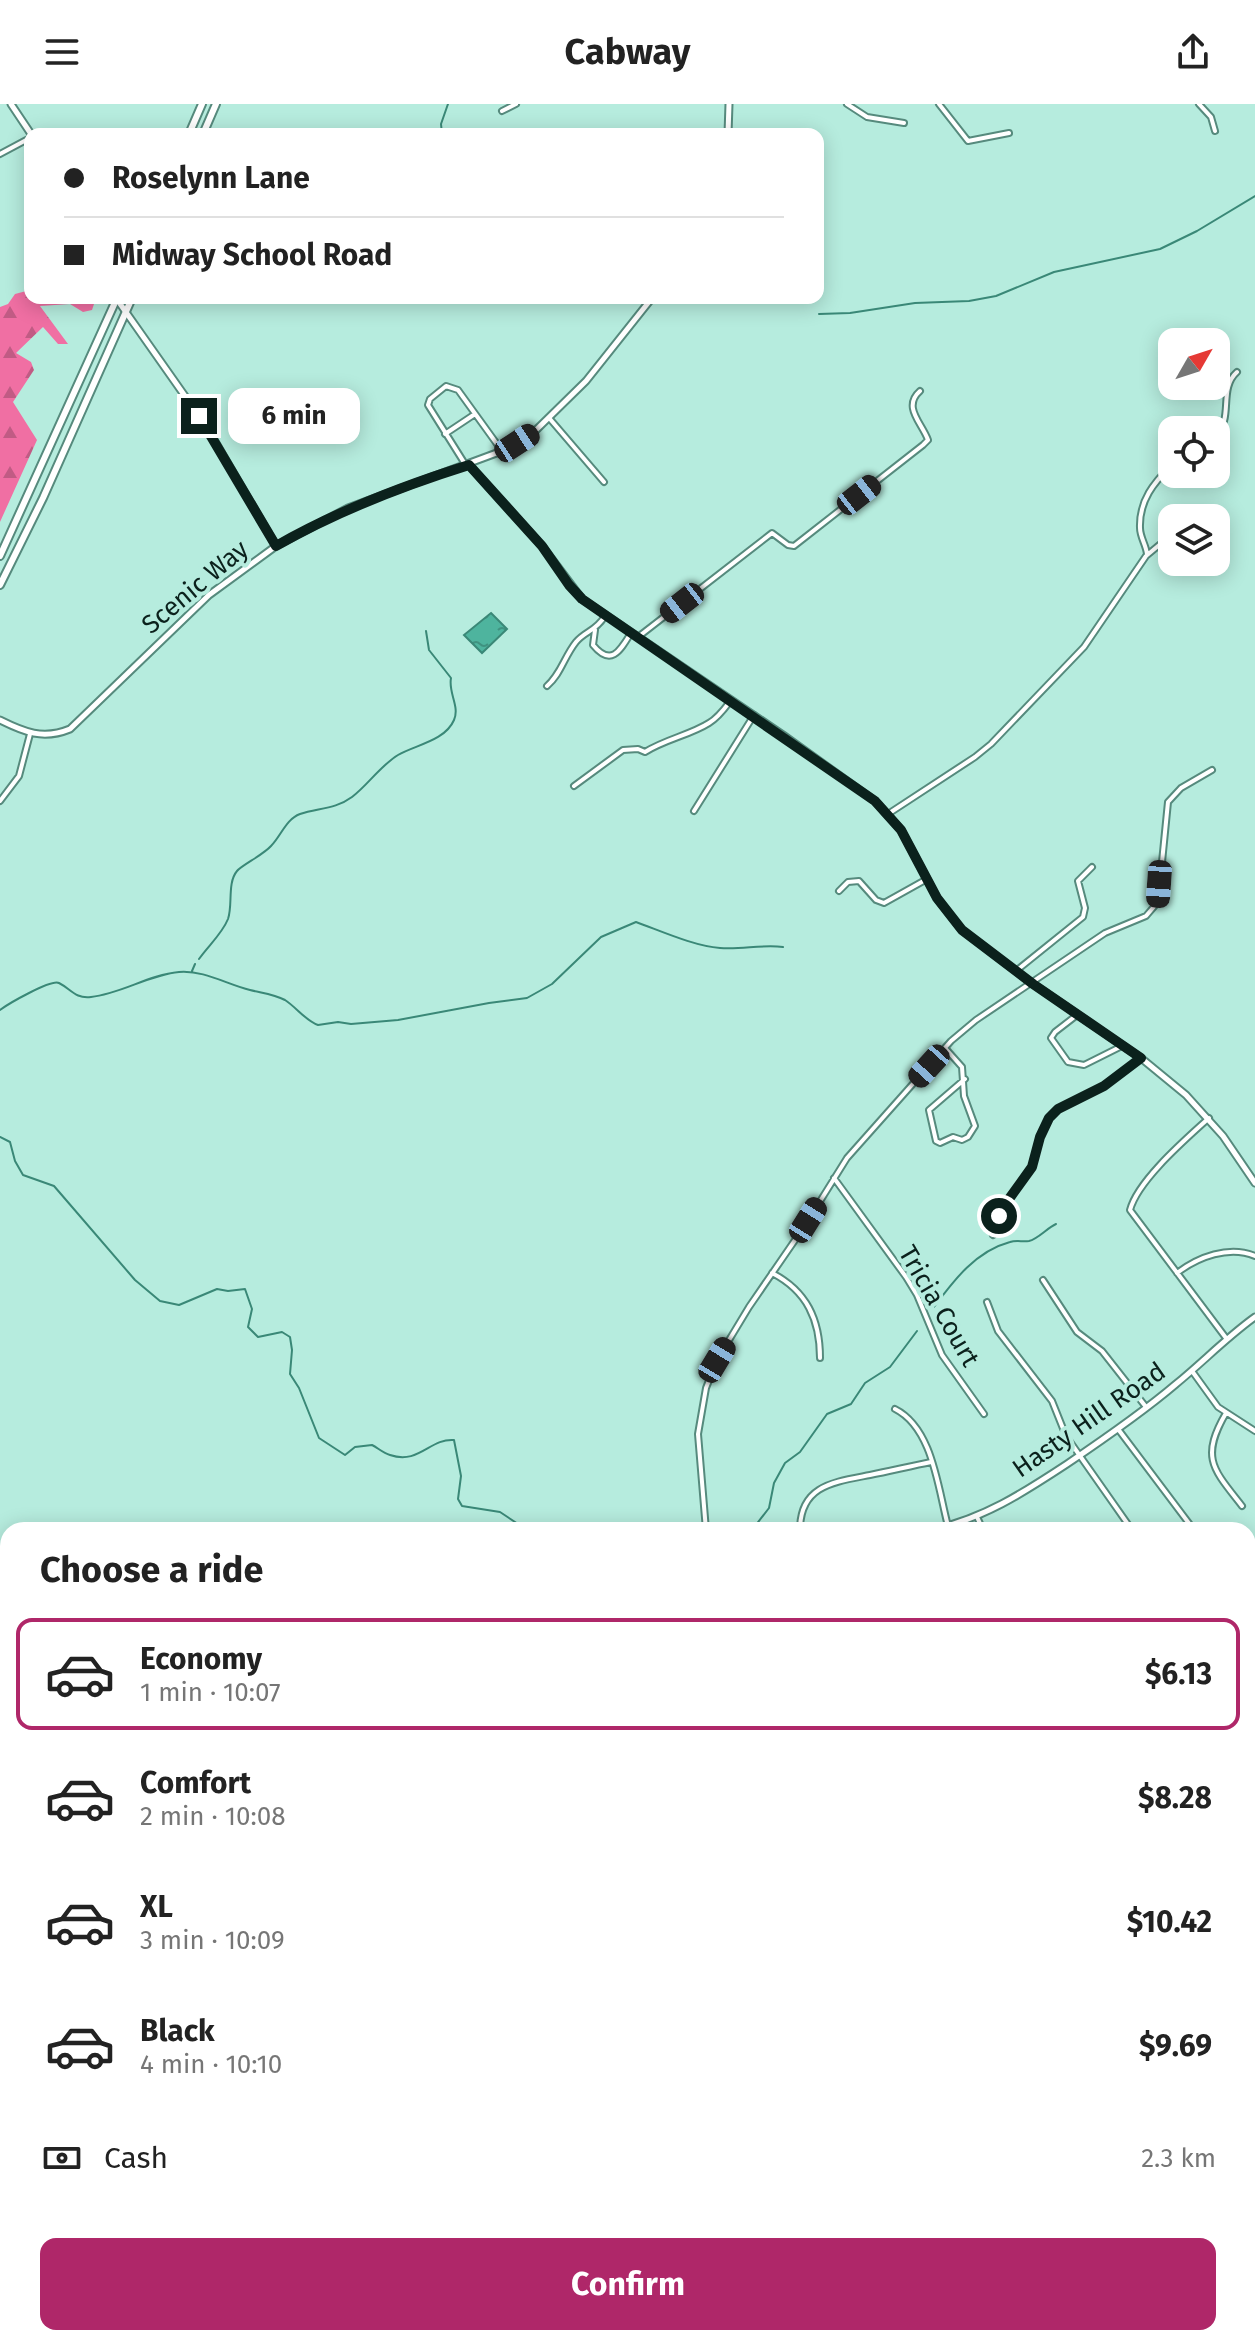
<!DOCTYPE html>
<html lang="en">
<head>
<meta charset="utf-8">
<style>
	:root { --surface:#fff; --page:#f2f2f2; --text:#222; --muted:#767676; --line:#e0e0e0; --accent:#af2769 }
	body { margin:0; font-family:"Fira Sans",sans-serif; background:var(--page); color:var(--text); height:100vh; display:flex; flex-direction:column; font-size:30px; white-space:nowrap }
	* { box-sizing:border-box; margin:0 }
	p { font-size:26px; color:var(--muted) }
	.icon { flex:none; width:44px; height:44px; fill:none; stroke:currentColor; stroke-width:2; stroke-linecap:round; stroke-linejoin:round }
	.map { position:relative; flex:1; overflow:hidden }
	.details { position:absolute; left:0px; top:1418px; width:1256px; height:824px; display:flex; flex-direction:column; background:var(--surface); border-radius:24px 24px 0 0; box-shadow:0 4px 20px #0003 }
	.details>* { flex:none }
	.banner { position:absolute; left:24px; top:24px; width:800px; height:176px; border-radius:16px; box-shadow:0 4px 20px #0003; display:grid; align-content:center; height:176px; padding:0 40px; background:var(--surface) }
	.needle { width:52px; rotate:51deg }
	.buttons { position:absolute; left:1158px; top:224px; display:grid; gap:16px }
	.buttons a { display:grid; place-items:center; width:72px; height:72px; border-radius:16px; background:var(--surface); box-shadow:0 4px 20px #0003; font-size:40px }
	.end { position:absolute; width:36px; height:36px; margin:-18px; border:10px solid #0b211c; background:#fff; box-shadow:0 0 0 4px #fff }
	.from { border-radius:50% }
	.bubble { position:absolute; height:56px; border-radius:16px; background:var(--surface); box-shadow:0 4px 20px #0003; font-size:26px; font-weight:700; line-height:56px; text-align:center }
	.car { position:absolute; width:24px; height:48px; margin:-24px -12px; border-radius:10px; box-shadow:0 0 6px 2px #0007; background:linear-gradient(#222 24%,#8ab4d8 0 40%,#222 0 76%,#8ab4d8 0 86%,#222 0) }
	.banner b { display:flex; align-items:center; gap:28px; height:76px; font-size:30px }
	.banner b+b { border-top:2px solid var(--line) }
	.banner i { width:20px; height:20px; background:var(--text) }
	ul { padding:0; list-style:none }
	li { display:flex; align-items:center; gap:24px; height:112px; margin:0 16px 12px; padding:0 24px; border:4px solid transparent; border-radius:16px }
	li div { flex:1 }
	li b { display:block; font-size:30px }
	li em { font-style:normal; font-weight:700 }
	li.on { border-color:var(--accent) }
	li>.icon { width:72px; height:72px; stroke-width:1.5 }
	h2 { padding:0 40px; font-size:36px; line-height:96px }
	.pay { display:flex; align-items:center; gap:20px; height:88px; padding:0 40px; font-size:30px }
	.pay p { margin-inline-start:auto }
	.cta { display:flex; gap:16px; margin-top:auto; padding:16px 40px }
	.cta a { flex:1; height:92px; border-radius:16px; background:var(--accent); color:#fff; font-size:32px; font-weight:700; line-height:92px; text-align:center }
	header { display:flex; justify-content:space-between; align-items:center; height:104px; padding:0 40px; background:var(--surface); font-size:36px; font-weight:700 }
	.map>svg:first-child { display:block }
	.forest { fill:url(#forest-firs) }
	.water { fill:url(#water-ripples); stroke:#3a8877; stroke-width:2 }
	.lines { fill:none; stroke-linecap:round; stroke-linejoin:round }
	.stream { stroke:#3a8877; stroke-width:2 }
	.street-casing { stroke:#568a7d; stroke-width:8 }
	.secondary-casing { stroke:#568a7d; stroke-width:9 }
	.primary-casing { stroke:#568a7d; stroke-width:10 }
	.highway-casing { stroke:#568a7d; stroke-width:11 }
	.street { stroke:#fff; stroke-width:4 }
	.secondary { stroke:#fff; stroke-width:5 }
	.primary { stroke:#fff; stroke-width:6 }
	.highway { stroke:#fff; stroke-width:7 }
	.route { stroke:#0b211c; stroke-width:10 }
	.labels { text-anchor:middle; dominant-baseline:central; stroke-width:8; stroke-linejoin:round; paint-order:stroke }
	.street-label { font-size:26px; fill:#0b211c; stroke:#b6ecde }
</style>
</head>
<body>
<header><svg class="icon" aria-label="menu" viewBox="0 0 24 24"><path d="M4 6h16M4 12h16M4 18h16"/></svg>Cabway<svg class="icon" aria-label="share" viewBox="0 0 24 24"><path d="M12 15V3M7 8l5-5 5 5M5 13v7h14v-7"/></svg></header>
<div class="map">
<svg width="1255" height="2242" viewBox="0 0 1255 2242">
	<defs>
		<pattern id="forest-firs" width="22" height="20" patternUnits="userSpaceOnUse" patternTransform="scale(2)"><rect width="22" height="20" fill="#f06fa3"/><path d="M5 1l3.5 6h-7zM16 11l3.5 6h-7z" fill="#c15b84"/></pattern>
		<pattern id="water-ripples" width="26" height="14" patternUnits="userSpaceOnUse" patternTransform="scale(2)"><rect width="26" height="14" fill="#4eb49e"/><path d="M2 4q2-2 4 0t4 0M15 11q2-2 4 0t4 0" fill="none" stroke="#3f9280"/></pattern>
	</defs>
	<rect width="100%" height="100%" fill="#b6ecde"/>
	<path class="forest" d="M30,186V194H96L92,206L83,208L70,200L40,202L68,240H58L43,223L16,249L31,258L34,266L13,298L37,336L0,418V203L8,200L15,190Z
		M8,1593V1894L0,1885V1597Z
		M0,2000H8V2113L0,2122Z
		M6,2194L8,2234H18L9,2242H1L0,2198Z
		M460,2234H735L728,2242H459Z"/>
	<path class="water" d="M491,509L507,525L482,549L464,531Z"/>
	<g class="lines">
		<path class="stream" d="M442,30L441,20L448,0
			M819,210L850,209L915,199L969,197L996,192L1054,168L1160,145L1197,127L1255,92
			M199,855C208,842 222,830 228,815C233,801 227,779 237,767C242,761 263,751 271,742C281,732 286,715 300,710C318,704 336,705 352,693C368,681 380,662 398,651C415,641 445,637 454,616C460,602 448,589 451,574L429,546L426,527
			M192,867L195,860
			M0,906C8,900 51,875 59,879C71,885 75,895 91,893C121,890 148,871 179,868C204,866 226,880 250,886C262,889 274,890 285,896C296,903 306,917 318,921L338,918L351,920L398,916L489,899L527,894L552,880L601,833L636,818C661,827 694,842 720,844C741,846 762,840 783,843
			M0,1033L10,1038L15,1057L23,1071L54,1082L135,1176L160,1197L179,1201L217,1185L228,1187L245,1185L252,1205L248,1223L258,1233L282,1228L290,1233L292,1246L290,1270L299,1284L319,1334L345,1351L355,1343L372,1341C378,1344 383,1349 390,1351C419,1361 430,1334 454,1336L461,1372L458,1395L462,1402L500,1408L527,1426
			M934,1203C954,1176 976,1147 1010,1138C1016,1136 1023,1138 1029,1137C1038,1135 1047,1124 1056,1120
			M752,1426L769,1404L774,1379L785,1359L800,1348L827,1310L851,1300L865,1279L890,1263L917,1227
			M1248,1519L1255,1515
			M0,1629H8
			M1248,1743L1255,1742
			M1248,1828L1255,1831
			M514,2234L516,2242
			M679,2234L682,2242"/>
		<defs>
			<path id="street" d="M847,0L867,13L904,19
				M939,0L968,37L1009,29
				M1199,0L1211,13L1215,27
				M502,7L516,0
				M0,50L30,34
				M550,315L604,378
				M445,330L475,310
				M1216,330C1234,315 1218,285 1237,268
				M465,360L428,301L430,295L446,282L458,286L502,347
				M1147,450C1146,441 1140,433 1140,424C1139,396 1154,379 1172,360
				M595,526L593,541C611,563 620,547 631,529
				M638,533L772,429L788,441L794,442L923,341L928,336C922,319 902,303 920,287
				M547,582C561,570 564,553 576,538C585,527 596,527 605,512
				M574,682L623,646L638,645L645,648C666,635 690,631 709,619C719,613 725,604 731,596
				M0,697L19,672L30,630
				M694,707L754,611
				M888,710L975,653L991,640L1084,543L1146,452L1170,432
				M839,787L848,778L859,777L876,796L884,799L927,775
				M1016,867L1083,813L1085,804L1078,777L1092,763
				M1077,911L1055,928L1051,934L1068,958L1084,961L1122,942
				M945,944L962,963L964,992L975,1022L968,1033L962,1036L953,1033L940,1039L936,1037L929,1006L965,975
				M1209,1014C1186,1035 1138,1076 1130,1106L1226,1234
				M834,1074L906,1173L917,1191L942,1251L984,1310
				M993,1131L1009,1095L1032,1063L1040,1033L1049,1014L1058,1005L1104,982L1141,954
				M772,1169C807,1187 820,1216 820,1254
				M1177,1169C1198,1153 1229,1141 1255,1152
				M1043,1176L1077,1228L1102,1247L1146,1303
				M987,1198L998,1227L1052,1297L1066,1332L1132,1426
				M1192,1267L1218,1303L1255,1327
				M895,1305C933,1324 938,1385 948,1422
				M1226,1309C1200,1354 1213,1365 1242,1402
				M1118,1325L1194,1426
				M977,1413L983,1426
				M706,1426L698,1330L706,1284L717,1256L749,1203L804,1123L847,1054L951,937L976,916L1105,829L1146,812L1158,798L1168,698L1181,684L1212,666
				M800,1426C800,1381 834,1378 870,1371C890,1367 911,1362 931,1358
				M1248,1643L1255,1641
				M0,1936L8,1934
				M774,2234L784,2242
				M934,2234L943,2242"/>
			<path id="secondary" d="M11,0L31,30
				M728,30L729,0
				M116,194L206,322L276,442
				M469,361L542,442L582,495L783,631L875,697L901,726L937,794L962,826L1033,880L1141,954L1186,991L1223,1032L1255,1079
				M0,616C24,628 43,636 70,625L209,491L276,442L348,404L502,347L534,328L586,277L652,194
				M931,1426C983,1415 1023,1389 1067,1360C1104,1335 1142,1309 1176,1280C1203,1258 1227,1233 1255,1213
				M0,2176L8,2182
				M1248,2185L1255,2192
				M77,2234L83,2242
				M375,2242L378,2234"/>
			<path id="primary" d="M189,30L202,0
				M203,30L216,0
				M0,452L117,194
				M0,481L43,394L132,194"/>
			<path id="highway" d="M0,1542L8,1547
				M0,1555L8,1558
				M950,2234L960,2242
				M969,2234L979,2242"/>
		</defs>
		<use href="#street" class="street-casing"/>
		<use href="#secondary" class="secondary-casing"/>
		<use href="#primary" class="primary-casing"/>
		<use href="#highway" class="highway-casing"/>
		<use href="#street" class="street"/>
		<use href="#secondary" class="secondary"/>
		<use href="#primary" class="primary"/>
		<use href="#highway" class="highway"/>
	</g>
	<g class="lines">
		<path class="route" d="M199,312L276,442C337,407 402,382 469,361L542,442L569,481L582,495L875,697L901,726L937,794L962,826L1033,880L1141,954L1104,982L1058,1005L1049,1014L1040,1033L1032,1063L1009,1095L999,1112"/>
	</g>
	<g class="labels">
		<g class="street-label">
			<text transform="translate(195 483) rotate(-40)">Scenic Way</text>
			<text transform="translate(939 1202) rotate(60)">Tricia Court</text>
			<text transform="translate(1089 1316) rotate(-35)">Hasty Hill Road</text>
		</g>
	</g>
</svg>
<div class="buttons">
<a><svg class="needle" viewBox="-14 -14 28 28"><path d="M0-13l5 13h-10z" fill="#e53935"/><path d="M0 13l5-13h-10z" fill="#767676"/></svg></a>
<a><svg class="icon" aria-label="locate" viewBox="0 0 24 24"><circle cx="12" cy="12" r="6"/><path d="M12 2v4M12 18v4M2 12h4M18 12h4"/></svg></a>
<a><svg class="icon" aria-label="layers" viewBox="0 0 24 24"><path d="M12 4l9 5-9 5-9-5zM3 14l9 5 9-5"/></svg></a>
</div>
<i class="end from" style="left:999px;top:1112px"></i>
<i class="end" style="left:199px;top:312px"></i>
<div class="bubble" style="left:228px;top:284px;width:132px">6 min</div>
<i class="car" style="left:517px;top:339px;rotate:57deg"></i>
<i class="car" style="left:859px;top:391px;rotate:52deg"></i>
<i class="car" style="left:682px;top:499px;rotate:232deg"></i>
<i class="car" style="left:1159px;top:780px;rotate:184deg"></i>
<i class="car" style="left:929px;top:962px;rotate:222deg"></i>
<i class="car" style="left:808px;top:1116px;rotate:32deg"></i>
<i class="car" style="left:717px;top:1256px;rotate:31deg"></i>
<div class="banner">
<b><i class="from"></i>Roselynn Lane</b>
<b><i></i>Midway School Road</b>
</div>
<section class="details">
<h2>Choose a ride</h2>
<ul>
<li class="on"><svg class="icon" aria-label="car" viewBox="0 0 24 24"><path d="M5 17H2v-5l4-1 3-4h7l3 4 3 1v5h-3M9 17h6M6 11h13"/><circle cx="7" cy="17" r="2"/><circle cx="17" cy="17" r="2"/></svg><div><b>Economy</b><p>1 min · 10:07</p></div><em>$6.13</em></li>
<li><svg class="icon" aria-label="car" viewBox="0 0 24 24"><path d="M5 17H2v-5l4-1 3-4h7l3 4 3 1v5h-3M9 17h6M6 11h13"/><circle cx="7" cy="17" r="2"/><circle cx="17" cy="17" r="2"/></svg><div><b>Comfort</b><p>2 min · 10:08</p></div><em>$8.28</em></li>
<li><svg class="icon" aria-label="car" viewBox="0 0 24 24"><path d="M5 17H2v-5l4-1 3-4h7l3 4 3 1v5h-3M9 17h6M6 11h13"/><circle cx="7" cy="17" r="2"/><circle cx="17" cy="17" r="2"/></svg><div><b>XL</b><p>3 min · 10:09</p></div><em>$10.42</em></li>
<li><svg class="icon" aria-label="car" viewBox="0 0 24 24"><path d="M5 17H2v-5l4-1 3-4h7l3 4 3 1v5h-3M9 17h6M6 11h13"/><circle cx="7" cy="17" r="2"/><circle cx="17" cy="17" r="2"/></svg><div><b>Black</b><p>4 min · 10:10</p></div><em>$9.69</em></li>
</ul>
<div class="pay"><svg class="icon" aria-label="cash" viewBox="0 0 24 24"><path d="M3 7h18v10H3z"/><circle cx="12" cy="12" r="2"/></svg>Cash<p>2.3 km</p></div>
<div class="cta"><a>Confirm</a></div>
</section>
</div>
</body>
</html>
